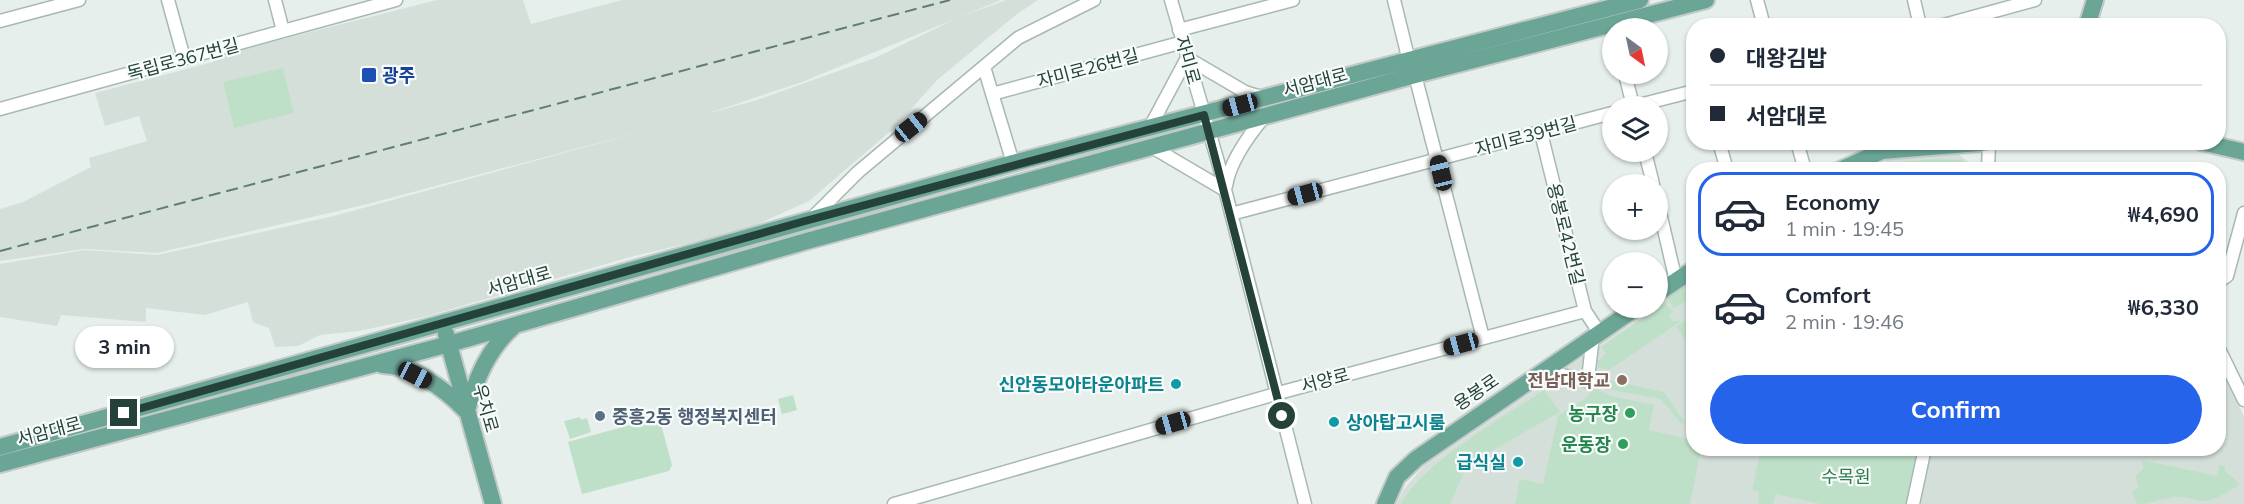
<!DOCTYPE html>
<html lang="en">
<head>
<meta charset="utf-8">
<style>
	:root { --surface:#fff; --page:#f2f2f3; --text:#1f2937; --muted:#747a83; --line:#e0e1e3; --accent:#2563eb }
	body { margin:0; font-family:Mulish,"Noto Sans KR",sans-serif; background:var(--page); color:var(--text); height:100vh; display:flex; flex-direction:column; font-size:22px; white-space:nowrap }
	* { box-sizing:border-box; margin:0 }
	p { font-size:20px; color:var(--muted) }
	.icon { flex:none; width:33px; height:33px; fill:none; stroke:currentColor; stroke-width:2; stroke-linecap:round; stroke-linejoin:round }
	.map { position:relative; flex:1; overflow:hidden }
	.details { position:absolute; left:1686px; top:162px; width:540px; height:294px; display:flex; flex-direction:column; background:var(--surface); border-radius:24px; box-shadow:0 2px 4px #0004 }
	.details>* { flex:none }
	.top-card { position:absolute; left:1686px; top:18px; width:540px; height:132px; border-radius:24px; box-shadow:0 2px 4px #0004; display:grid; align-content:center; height:132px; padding:0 24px; background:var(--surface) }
	.needle { width:39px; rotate:147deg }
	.controls { position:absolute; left:1602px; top:18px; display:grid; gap:12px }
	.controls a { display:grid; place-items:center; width:66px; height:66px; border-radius:50%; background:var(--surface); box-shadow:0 2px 4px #0004; font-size:30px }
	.end { position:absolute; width:27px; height:27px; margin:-14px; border:8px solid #24423a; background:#fff; box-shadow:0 0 0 3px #fff }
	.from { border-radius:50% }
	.bubble { position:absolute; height:42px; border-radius:21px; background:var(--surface); box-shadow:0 2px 4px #0004; font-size:20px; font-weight:700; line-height:42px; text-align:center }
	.car { position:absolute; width:18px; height:36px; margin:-18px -9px; border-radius:8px; box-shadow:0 0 4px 2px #0007; background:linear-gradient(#222 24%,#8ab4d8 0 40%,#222 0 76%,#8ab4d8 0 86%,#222 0) }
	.top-card b { display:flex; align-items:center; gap:21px; height:57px; font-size:22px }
	.top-card b+b { border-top:2px solid var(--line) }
	.top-card i { width:15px; height:15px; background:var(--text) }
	ul { padding:10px 0 0; list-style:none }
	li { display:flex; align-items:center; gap:18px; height:84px; margin:0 12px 9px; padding:0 12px; border:3px solid transparent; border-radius:24px }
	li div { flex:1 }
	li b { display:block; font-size:22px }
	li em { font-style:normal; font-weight:700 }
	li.on { border-color:var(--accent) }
	li>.icon { width:54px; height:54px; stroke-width:1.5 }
	.primary-button { display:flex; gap:12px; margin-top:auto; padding:12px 24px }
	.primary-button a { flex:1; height:69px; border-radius:36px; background:var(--accent); color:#fff; font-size:24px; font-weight:700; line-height:69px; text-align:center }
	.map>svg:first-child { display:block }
	.built { fill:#d4dfda }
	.green { fill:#bfe0c8 }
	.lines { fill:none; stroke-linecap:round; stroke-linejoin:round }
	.minor-casing { stroke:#a8b8b2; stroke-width:15 }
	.major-casing { stroke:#c2cac8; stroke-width:20 }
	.minor { stroke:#fff; stroke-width:12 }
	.major { stroke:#6aa596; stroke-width:16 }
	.rail { stroke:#5f7d75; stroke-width:2; stroke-dasharray:12 6; stroke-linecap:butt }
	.route { stroke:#24423a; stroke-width:8 }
	.transit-dot { fill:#1a4fb4; stroke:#f7fbf9; stroke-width:2 }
	.education-dot { fill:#8d6e63; stroke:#f7fbf9; stroke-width:2 }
	.culture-dot { fill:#0f9aa8; stroke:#f7fbf9; stroke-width:2 }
	.leisure-dot { fill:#2e9e5b; stroke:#f7fbf9; stroke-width:2 }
	.service-dot { fill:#5c6f8a; stroke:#f7fbf9; stroke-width:2 }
	.labels { text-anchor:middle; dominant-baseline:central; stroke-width:4.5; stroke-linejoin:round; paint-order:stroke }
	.street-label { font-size:18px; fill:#24423a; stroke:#f7fbf9 }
	.transit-label { font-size:18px; font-weight:bold; fill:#164399; stroke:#f7fbf9; text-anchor:start }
	.education-label { font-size:18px; font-weight:bold; fill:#785e54; stroke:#f7fbf9; text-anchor:end }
	.culture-label { font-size:18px; font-weight:bold; fill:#0d838f; stroke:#f7fbf9; text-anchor:end }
	.leisure-label { font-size:18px; font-weight:bold; fill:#27864d; stroke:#f7fbf9; text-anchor:end }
	.service-label { font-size:18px; font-weight:bold; fill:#4e5e75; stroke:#f7fbf9; text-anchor:start }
	.park-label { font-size:18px; fill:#2d7a4b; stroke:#f7fbf9 }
</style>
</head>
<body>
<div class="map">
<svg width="2244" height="504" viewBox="0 0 2244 504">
	<rect width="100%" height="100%" fill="#e6efeb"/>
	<path class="built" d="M437,0H523L531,24L622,0H1001L802,82L700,116L368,204L157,253L84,249L0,261V209L23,202L91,167L89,158L147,141L139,116L105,126L95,93L213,62L212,57Z
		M1006,0H1038L1017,14L937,80L894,128L809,201L745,230L630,257L424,317L359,331L320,335L298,346L275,347L269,328L253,322L248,302L205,315L146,308V322L61,315L57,326L0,317V264L85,250L157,255L334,216L757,100L875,58L957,18Z
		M1958,154L1977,169L1860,170L1895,158Z
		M1693,282L1694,448H2218L2219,361L2244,417V504H1396L1404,489L1423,467Z"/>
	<path class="green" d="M283,68L294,113L234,128L223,82Z
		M1934,159L1961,160L1968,166L1966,170L1886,169L1891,163Z
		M1693,280C1694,291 1685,306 1673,308L1668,298Z
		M1664,303L1673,311L1669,316L1672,321H1681L1609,370L1598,368V361L1606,353L1601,347Z
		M1686,320H1694L1693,337L1687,342L1676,326Z
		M1600,374L1608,380L1664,392L1685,422L1681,424L1661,399L1601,388L1598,378Z
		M1594,388L1611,396L1654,405L1649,430L1693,440L1694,448L1701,449L1690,504H1515L1520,479L1543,484L1558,416L1587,397Z
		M1544,390L1560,412L1476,460L1465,470L1450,504H1401C1423,462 1503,418 1544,390Z
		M793,395L797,410L782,414L778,399Z
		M580,417L581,420L587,418L591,432L570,439L564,421Z
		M659,417L672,465L669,471L582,494L568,442Z
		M1761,449H1920L1907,504H1821L1776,494L1773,504H1758L1759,492L1752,490Z
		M2142,460L2217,476L2219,465L2225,466V471L2240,484C2231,490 2213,502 2202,501C2192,500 2184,496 2174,497C2160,499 2151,504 2137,504L2132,491L2139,487L2135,477L2143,469Z"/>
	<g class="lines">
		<defs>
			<path id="minor" d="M168,0L184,58
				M275,0L283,31
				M1171,0L1218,162L1305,504
				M1394,0L1409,61
				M1757,0L1764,26
				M1914,0L1920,26
				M0,21L79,0
				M1940,26L2035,0
				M1179,30L1293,0
				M1187,58L1245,92L1264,98
				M984,67L1013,163
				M1625,74L1633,106
				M1415,75L1483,338
				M992,94L1183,42
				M1635,106L1694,91
				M0,109L396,0
				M1149,129L1187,58
				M1541,133L1585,311L1599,332
				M1719,142L1727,170
				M1797,142L1805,170
				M1152,147L1225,190
				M1645,152L1653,184
				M1988,170L1989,143
				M1226,186C1230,161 1249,135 1265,116
				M1658,204L1676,281
				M1231,214L1612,113
				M812,218L858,172L1018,38L1094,0
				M2218,282L2227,276L2244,213
				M2218,347L2244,400
				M1543,370L1590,382
				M1588,379L1593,336
				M894,504L1286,391L1585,311
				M1913,504L1925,448"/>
			<path id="major" d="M2087,26L2095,0
				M2201,142L2244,152
				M1840,170L1882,151L1990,142
				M1658,293L1694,269
				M446,334L493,504
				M382,365C413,366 444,388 465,410
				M467,410C476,379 488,349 513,327
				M0,447L1013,163L1640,0
				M0,464L449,344L807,241L1415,75L1706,0
				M1385,504L1397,477L1416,459L1636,308"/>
		</defs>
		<use href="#minor" class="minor-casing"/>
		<use href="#major" class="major-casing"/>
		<use href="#minor" class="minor"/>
		<use href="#major" class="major"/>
		<path class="rail" d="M0,251L950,0"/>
	</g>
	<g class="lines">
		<path class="route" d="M124,413L805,221L1204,115L1282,416"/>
	</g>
	<rect class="transit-dot" x="361" y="67" width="16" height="16" rx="3"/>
	<circle class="education-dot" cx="1622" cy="380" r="6"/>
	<g class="culture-dot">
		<circle cx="1176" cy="384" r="6"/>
		<circle cx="1334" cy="422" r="6"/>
		<circle cx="1518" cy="462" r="6"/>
	</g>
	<g class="leisure-dot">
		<circle cx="1630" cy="413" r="6"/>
		<circle cx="1623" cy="444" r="6"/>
	</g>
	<circle class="service-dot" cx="600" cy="416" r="6"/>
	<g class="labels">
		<g class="street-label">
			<text transform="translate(183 59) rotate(-15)">독립로367번길</text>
			<text transform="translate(1188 60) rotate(74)">자미로</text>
			<text transform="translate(1088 68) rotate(-15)">자미로26번길</text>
			<text transform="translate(1315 82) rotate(-15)">서암대로</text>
			<text transform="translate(1526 136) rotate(-15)">자미로39번길</text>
			<text transform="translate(1566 234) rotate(76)">용봉로42번길</text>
			<text transform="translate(519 281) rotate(-16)">서암대로</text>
			<text transform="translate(1325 380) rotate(-15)">서양로</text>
			<text transform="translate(1476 392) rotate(-34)">용봉로</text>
			<text transform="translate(486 408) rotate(74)">우치로</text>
			<text transform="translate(49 431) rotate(-15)">서암대로</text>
		</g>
		<g class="transit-label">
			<text x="382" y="75">광주</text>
		</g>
		<g class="education-label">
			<text x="1610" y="380">전남대학교</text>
		</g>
		<g class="culture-label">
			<text x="1164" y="384">신안동모아타운아파트</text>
			<text x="1346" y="422" text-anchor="start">상아탑고시룸</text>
			<text x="1506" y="462">급식실</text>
		</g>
		<g class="leisure-label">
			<text x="1618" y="413">농구장</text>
			<text x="1611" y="444">운동장</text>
		</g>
		<g class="service-label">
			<text x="612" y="416">중흥2동 행정복지센터</text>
		</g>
		<g class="park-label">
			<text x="1846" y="476">수목원</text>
		</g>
	</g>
</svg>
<div class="controls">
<a><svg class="needle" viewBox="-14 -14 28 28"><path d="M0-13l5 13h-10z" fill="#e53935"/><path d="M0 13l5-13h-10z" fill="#747a83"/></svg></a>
<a><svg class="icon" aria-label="layers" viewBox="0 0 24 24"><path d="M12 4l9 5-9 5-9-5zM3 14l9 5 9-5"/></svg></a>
<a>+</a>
<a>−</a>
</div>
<i class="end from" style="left:1282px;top:416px"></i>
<i class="end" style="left:124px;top:413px"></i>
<div class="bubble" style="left:75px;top:326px;width:99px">3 min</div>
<i class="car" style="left:1240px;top:105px;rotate:255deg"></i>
<i class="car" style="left:911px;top:127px;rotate:51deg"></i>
<i class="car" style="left:1441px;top:173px;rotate:346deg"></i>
<i class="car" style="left:1305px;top:194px;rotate:255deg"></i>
<i class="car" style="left:1461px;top:344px;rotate:255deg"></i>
<i class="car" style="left:415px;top:375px;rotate:118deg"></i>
<i class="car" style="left:1173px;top:423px;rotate:254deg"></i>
<div class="top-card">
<b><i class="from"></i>대왕김밥</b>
<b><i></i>서암대로</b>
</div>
<section class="details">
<ul>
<li class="on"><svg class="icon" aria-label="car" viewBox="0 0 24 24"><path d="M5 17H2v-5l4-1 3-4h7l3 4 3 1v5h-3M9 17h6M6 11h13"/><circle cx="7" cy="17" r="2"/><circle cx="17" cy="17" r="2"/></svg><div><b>Economy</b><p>1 min · 19:45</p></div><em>₩4,690</em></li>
<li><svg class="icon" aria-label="car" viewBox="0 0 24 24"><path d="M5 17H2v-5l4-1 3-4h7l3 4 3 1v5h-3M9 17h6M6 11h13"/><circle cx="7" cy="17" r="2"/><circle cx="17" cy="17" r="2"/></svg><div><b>Comfort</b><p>2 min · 19:46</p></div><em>₩6,330</em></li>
</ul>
<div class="primary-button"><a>Confirm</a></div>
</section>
</div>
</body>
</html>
